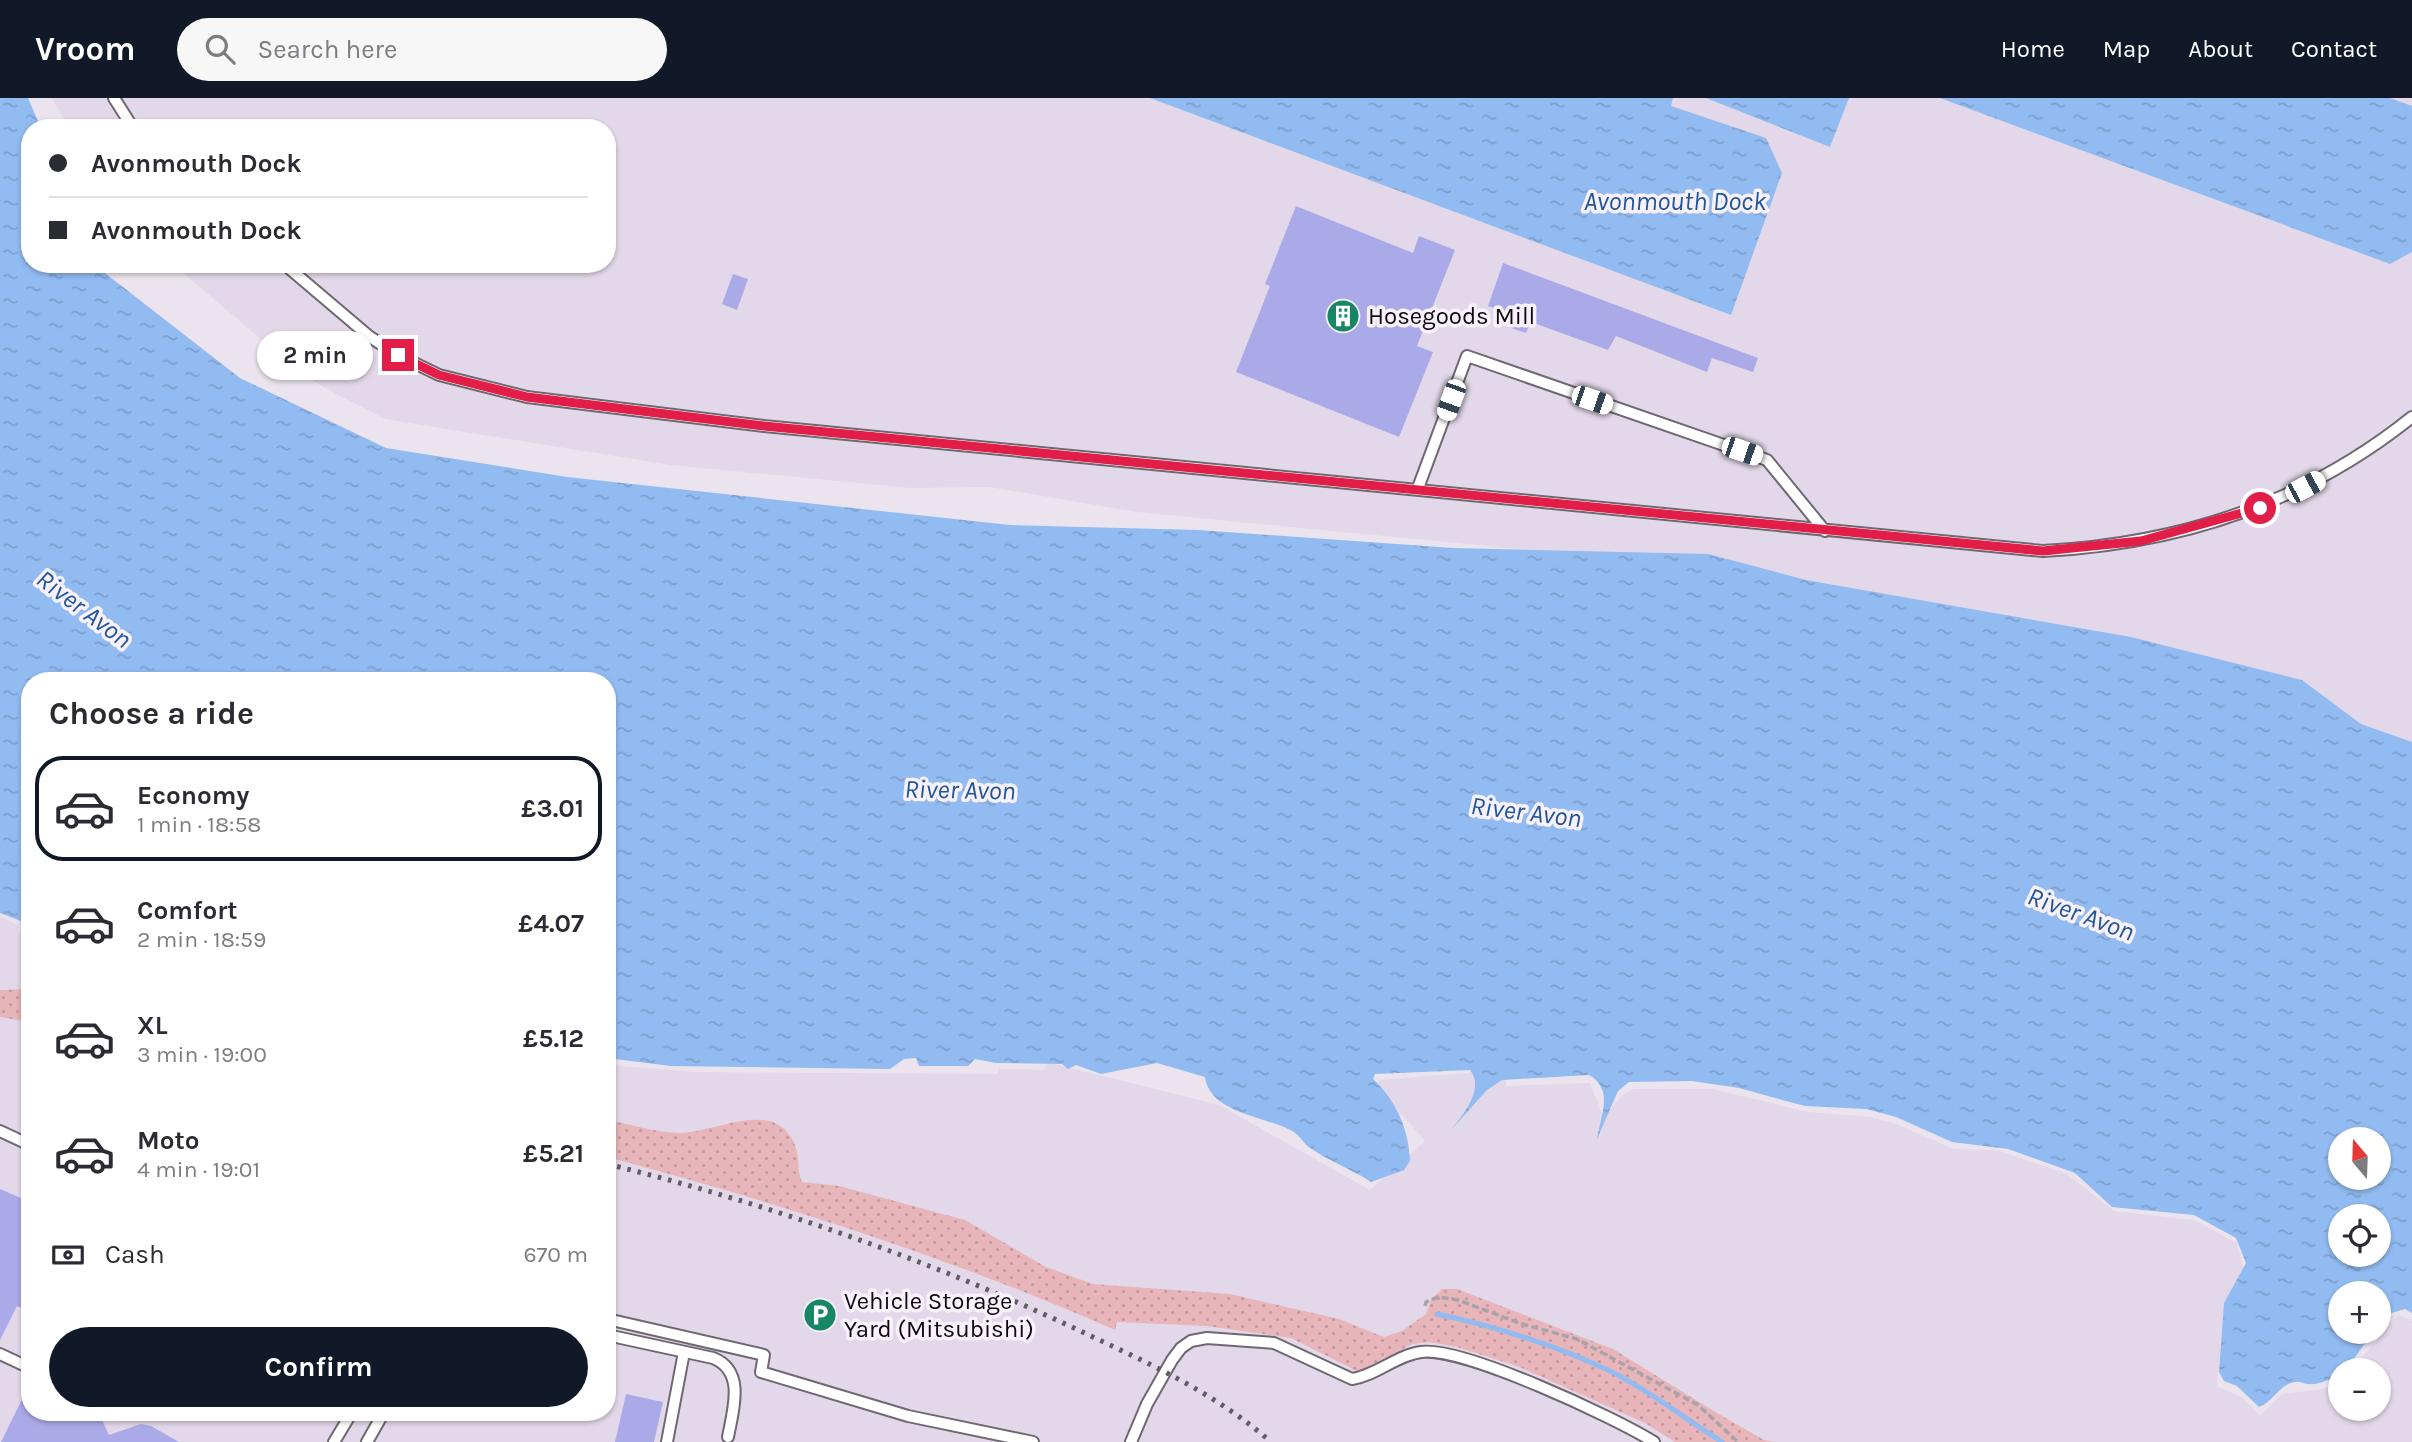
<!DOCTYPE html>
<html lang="en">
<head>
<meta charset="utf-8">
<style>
	:root { --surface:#fff; --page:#f7f7f7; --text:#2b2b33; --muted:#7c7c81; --line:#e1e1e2; --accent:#111827 }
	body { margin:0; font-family:Karla,sans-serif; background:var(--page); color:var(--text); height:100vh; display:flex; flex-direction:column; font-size:26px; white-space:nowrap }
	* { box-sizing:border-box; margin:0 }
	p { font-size:23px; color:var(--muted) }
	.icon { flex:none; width:38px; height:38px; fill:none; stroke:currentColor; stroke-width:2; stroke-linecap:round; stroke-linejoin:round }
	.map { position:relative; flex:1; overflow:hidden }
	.panel { position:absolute; left:21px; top:574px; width:595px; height:749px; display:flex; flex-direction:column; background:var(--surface); border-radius:28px; box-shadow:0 2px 5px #0004 }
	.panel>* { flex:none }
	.top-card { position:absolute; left:21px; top:21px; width:595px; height:154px; border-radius:28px; box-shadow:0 2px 5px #0004; display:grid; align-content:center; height:154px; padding:0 28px; background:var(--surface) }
	.needle { width:46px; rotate:341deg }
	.controls { position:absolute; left:2328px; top:1029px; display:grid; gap:14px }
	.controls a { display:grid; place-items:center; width:63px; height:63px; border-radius:50%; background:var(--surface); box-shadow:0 2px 5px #0004; font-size:35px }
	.end { position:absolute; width:32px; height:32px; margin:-16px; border:9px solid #e11d48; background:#fff; box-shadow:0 0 0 4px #fff }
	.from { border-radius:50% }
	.bubble { position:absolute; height:49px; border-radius:24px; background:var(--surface); box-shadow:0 2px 5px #0004; font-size:23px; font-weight:700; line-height:49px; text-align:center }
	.car { position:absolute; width:21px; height:42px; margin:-21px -10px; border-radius:9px; box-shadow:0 0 5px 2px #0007; background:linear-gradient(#fff 24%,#345 0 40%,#fff 0 76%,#345 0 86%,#fff 0) }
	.top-card b { display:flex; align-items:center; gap:24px; height:66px; font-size:26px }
	.top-card b+b { border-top:2px solid var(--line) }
	.top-card i { width:18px; height:18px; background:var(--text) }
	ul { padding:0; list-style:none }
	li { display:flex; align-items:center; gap:21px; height:105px; margin:0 14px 10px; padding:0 14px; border:4px solid transparent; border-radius:28px }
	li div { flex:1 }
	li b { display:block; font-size:26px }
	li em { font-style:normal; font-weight:700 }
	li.selected { border-color:var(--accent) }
	li>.icon { width:63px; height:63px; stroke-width:1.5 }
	h2 { padding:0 28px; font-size:32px; line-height:84px }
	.pay { display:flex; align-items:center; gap:18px; height:77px; padding:0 28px; font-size:26px }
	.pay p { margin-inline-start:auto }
	.button { display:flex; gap:14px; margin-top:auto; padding:14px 28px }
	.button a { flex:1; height:80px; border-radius:42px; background:var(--accent); color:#fff; font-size:28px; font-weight:700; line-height:80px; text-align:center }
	header { display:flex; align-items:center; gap:42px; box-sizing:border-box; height:98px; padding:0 35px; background:var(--accent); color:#fff }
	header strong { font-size:33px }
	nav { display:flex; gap:38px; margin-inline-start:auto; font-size:24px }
	.search { width:490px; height:63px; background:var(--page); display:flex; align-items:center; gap:18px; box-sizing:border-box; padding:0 24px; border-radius:38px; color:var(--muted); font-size:26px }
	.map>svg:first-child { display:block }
	.built { fill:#e3d8e9 }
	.grass { fill:url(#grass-dots) }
	.water { fill:url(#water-ripples); fill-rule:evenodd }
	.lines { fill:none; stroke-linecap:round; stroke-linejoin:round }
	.stream { stroke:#92bbf1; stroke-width:5 }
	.building { fill:#abaae8 }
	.lane-casing { stroke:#6e6871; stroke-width:14 }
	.path { stroke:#a8a2aa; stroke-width:3.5; stroke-dasharray:7 3.5; stroke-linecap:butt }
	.lane { stroke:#fff; stroke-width:10 }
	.rail { stroke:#615c63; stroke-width:5; stroke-dasharray:3.5 7; stroke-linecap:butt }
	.route { stroke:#e11d48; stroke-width:9 }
	.labels { text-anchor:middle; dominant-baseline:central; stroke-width:7; stroke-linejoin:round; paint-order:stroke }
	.poi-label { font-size:24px; fill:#0d0a0e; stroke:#f8f1fc; text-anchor:start }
	.water-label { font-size:26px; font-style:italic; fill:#225797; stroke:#f8f1fc }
</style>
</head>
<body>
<header>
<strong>Vroom</strong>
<div class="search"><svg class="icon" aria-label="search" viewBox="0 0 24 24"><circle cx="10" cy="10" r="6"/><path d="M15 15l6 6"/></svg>Search here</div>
<nav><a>Home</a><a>Map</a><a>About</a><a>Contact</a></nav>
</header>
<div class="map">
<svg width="2412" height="1344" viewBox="0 0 2412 1344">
	<defs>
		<pattern id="grass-dots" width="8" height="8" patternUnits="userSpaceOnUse" patternTransform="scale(1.75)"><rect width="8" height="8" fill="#e7b5ba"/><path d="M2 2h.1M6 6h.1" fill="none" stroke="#c59a9f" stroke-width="1.8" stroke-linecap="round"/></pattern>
		<pattern id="water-ripples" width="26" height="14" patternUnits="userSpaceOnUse" patternTransform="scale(1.75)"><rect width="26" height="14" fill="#92bbf1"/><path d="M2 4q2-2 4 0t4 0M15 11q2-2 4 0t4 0" fill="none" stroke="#7d9fcd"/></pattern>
	</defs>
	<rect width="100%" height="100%" fill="#ebe4ee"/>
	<path class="built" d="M52,0H2412V670L1733,472L1137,414L989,389L911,390L670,367L385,321L323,289L291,267L173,166H607V30H69Z
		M0,818L19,828L17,834L30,839V1314H607V967L695,974L998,976L999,971L1045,972L1047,964L1219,1007L1370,1092L1425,1043L1376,987L1380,982L1504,972L1506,988L1590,985L1604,1020L1622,997L1634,991H1712L1809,1014L1870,1019L1894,1025L1954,1051L1997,1052L2067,1076L2114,1113L2194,1122L2237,1145L2244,1172L2224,1220L2217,1288L2243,1300L2260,1318L2282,1296L2322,1291L2340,1283V1311H2378V1272H2351L2399,1216L2412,1223V1344H0Z"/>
	<path class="grass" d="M30,891V924L0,919V892Z
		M607,1022C630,1026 654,1034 677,1035C706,1037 764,1005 787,1034C804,1055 794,1066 802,1084L839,1088L965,1122L1046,1169L1093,1186L1230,1196L1339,1221L1384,1239L1402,1233L1426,1216L1431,1201L1442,1191H1457L1613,1251L1717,1315L1764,1342L1774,1344H1675L1645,1325L1517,1268L1457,1249L1429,1244L1412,1246L1359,1274L1291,1240L1207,1228L1117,1224L1115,1232C949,1159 782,1106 607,1059Z"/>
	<path class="water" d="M0,0H28L41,30H30V166H99L101,172L240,280L386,350L567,379L1010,427L1198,432L1453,450L1708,456L1806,482L2131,539L2302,582L2361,626L2412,644V1215L2405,1211L2388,1216L2378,1227V1195H2340V1234H2373L2346,1272H2340V1276C2330,1282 2319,1287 2307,1286C2303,1286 2300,1283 2296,1284C2280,1285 2273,1304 2259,1309L2237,1288L2224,1283L2219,1274L2224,1205L2246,1165L2236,1140L2194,1117L2112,1109L2075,1075L2008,1051L1952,1044L1896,1019L1866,1011L1805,1008L1739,990L1692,983L1629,984L1618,993L1597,1041C1601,1017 1614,991 1589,977L1502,982L1487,992L1451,1032C1463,1017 1485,991 1470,972L1375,976L1373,981C1396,1002 1409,1032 1410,1063L1404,1072L1371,1084C1352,1071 1326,1062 1309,1049C1303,1045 1300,1038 1294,1034C1267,1018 1210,1016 1205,979L1157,965L1101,976L1076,967L1068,971L1062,966L996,965L975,961L968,968H919L916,960L904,961L890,971L671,968L607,960V583H30V837L21,823L0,815ZM2340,1041H2378V1080H2340ZM2340,1118H2378V1157H2340Z
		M1150,0H1673L1671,8L1766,40L1782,75L1731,217Z
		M1706,0H1849L1830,49Z
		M1940,0H2390L2412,8V154L2390,166Z"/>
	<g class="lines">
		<path class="stream" d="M1437,1216C1497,1229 1559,1248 1614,1275C1651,1294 1686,1321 1722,1344"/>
	</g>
	<path class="building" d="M1296,108L1413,155L1419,138L1455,152L1417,248L1433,254L1399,339L1236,274L1270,188L1265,186Z
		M1503,165L1758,260L1753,274L1712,260L1707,274L1616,238L1608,252L1531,224L1526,235L1508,229L1513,217L1488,208Z
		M733,176L748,181L737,212L722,206Z
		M0,1091L30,1104V1213L17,1208L0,1242Z
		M30,1285V1314H94L101,1320L109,1337L141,1326L151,1328L179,1344H1Z
		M626,1296L663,1304L654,1344H615Z"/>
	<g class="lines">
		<defs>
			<path id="lane" d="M114,0L133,30
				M284,166L370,239L398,257L439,277L527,299L764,328L2043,453C2179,446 2305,405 2412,319
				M1418,390L1467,258L1767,362L1825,433
				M0,1033L30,1047
				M607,1221L764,1257L761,1274L908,1318L1033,1344
				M607,1237L713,1260C746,1273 733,1312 728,1339
				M0,1256L30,1270
				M334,1344L352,1314
				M367,1344L384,1314
				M667,1344L684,1254
				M1131,1344L1147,1306L1172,1262L1181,1250L1191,1243L1207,1240L1274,1245L1352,1281C1377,1277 1397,1257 1421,1254C1462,1248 1616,1320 1654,1344"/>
		</defs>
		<use href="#lane" class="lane-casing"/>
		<path class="path" d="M1425,1208L1426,1204L1438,1199L1458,1202L1522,1226L1577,1241L1698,1307L1738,1344"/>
		<use href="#lane" class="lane"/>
		<path class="rail" d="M607,1066C774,1107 938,1165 1093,1239C1155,1268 1219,1298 1271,1344"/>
	</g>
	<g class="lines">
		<path class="route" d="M398,257L439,277L527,299L764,328L2043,453L2141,443L2260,410"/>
	</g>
	<defs>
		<symbol id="building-disc" viewBox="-11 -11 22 22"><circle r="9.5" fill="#168665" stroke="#f8f1fc"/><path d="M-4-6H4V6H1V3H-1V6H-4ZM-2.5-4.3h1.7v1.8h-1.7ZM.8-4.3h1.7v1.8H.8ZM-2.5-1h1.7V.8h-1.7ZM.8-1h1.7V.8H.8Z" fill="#fff"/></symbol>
		<symbol id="parking-disc" viewBox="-11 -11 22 22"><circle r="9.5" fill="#168665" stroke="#f8f1fc"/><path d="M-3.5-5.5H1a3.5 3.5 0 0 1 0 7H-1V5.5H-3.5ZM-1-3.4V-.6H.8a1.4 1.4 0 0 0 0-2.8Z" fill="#fff"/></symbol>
	</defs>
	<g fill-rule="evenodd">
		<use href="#building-disc" x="1324" y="199" width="38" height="38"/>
		<use href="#parking-disc" x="801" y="1198" width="38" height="38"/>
	</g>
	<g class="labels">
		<g class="poi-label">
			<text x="1368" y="218">Hosegoods Mill</text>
			<text x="844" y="1203">Vehicle Storage<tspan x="844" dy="28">Yard (Mitsubishi)</tspan></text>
		</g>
		<g class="water-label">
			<text x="1675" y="103">Avonmouth Dock</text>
			<text transform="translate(84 511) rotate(37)">River Avon</text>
			<text transform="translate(960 692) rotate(1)">River Avon</text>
			<text transform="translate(1526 714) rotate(7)">River Avon</text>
			<text transform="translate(2081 816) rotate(20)">River Avon</text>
		</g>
	</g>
</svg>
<div class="controls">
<a><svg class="needle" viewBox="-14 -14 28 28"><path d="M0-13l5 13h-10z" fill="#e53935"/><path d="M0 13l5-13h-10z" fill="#7c7c81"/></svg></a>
<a><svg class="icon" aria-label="locate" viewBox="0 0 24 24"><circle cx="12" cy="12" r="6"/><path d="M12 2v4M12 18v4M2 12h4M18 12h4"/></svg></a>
<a>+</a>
<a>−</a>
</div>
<i class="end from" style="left:2260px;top:410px"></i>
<i class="end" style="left:398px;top:257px"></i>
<div class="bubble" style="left:257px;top:233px;width:116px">2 min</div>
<i class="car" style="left:1451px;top:302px;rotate:200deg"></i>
<i class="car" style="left:1592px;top:302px;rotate:109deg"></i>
<i class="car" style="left:1742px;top:353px;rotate:109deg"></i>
<i class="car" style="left:2305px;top:389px;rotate:62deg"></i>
<div class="top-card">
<b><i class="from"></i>Avonmouth Dock</b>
<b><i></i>Avonmouth Dock</b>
</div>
<section class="panel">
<h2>Choose a ride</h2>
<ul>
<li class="selected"><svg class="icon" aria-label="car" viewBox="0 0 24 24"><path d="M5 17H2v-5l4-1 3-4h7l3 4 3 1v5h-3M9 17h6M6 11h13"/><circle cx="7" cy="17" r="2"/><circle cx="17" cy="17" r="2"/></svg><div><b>Economy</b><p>1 min · 18:58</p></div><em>£3.01</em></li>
<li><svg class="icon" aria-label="car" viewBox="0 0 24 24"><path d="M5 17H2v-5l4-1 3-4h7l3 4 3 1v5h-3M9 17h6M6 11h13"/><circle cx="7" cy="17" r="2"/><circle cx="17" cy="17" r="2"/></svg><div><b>Comfort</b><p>2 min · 18:59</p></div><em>£4.07</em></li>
<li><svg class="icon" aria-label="car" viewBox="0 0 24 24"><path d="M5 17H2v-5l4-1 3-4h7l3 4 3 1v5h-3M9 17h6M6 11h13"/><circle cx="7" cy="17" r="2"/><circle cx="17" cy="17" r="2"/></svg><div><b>XL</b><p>3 min · 19:00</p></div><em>£5.12</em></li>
<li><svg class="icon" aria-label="car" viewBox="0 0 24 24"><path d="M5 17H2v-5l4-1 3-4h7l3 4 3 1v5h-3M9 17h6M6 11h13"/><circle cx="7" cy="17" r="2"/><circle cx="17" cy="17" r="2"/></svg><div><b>Moto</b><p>4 min · 19:01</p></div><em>£5.21</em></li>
</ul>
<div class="pay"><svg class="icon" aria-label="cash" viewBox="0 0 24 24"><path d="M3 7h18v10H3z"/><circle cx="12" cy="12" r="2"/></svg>Cash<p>670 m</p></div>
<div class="button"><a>Confirm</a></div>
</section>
</div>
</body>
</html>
